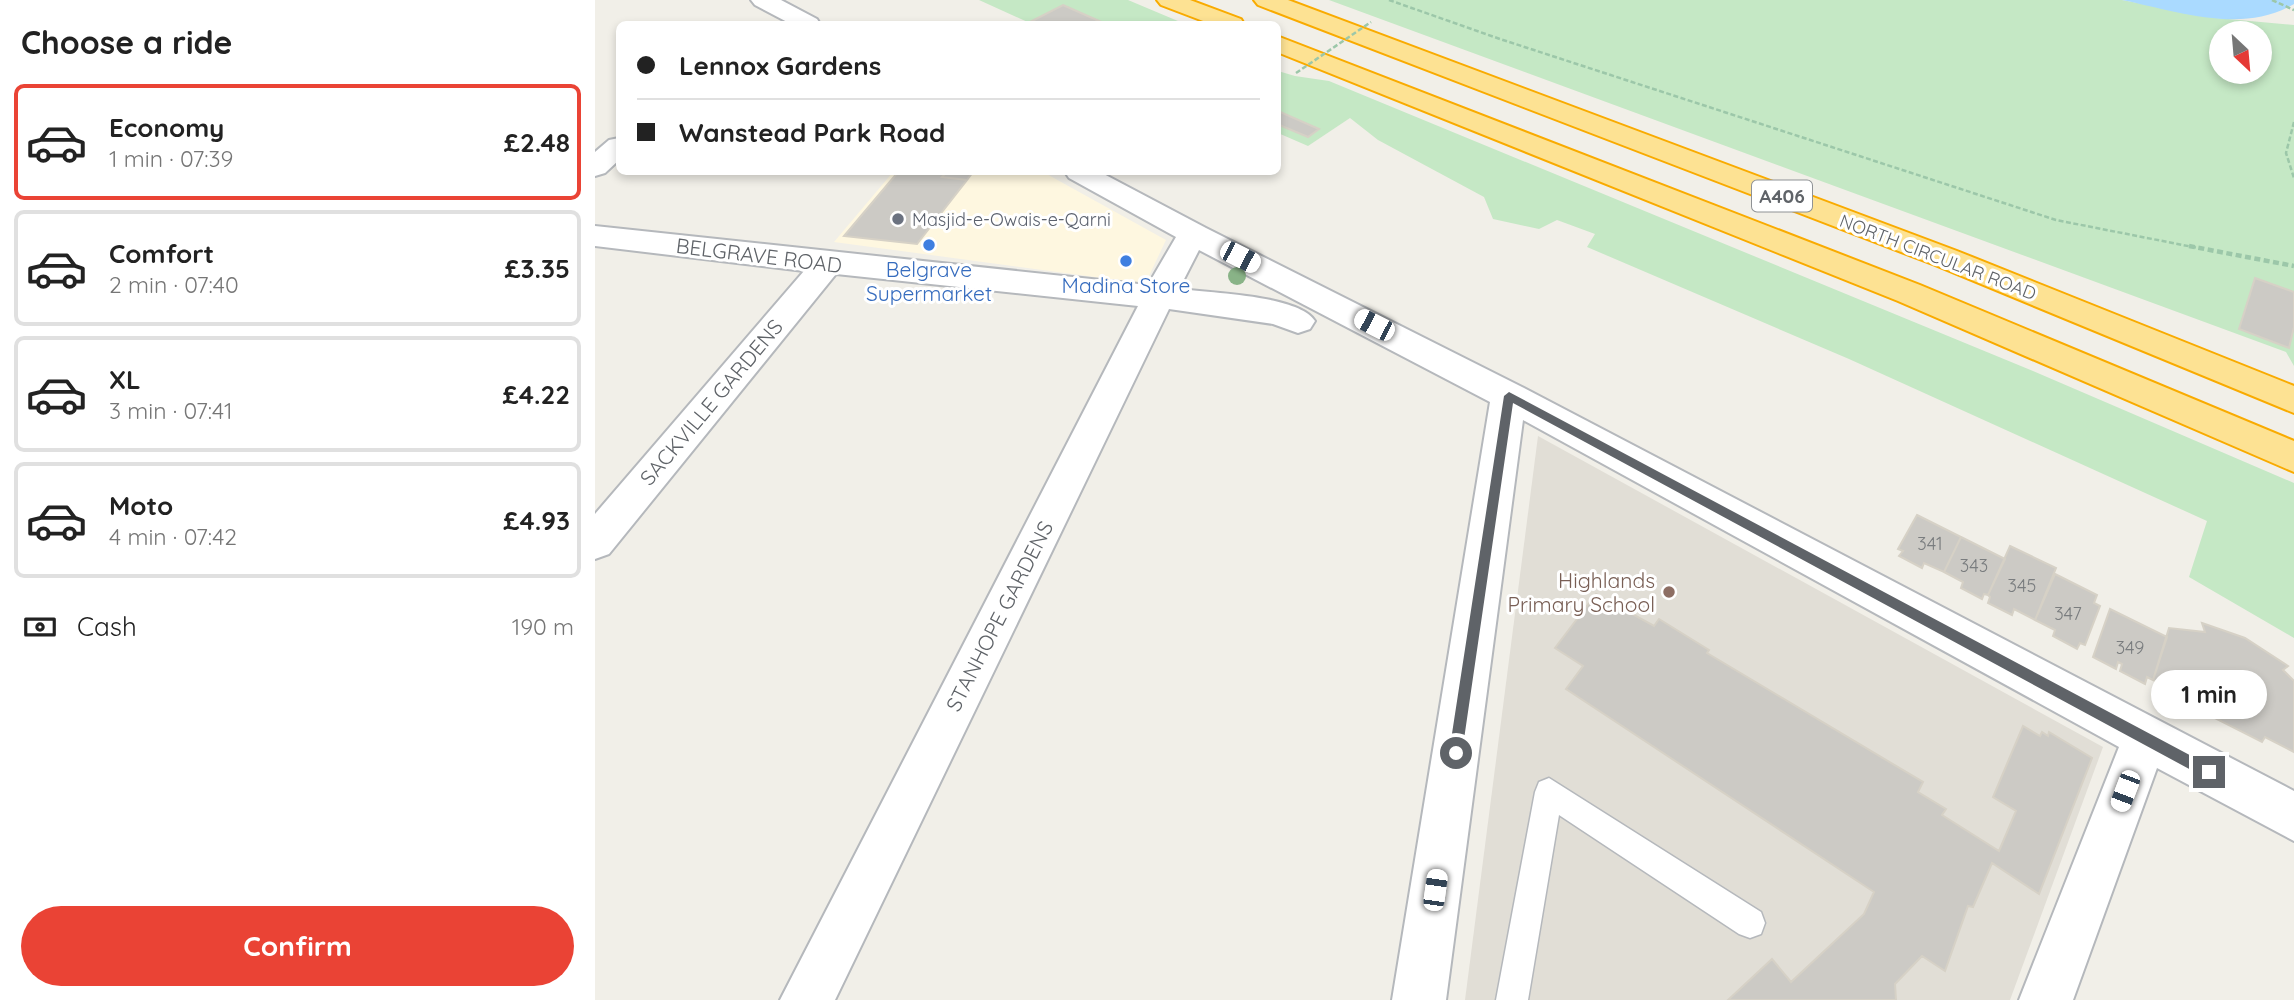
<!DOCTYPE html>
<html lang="en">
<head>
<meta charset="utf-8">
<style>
	:root { --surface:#fff; --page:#f6f6f6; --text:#222; --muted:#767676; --line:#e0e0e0; --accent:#ea4335 }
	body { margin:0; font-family:Quicksand,sans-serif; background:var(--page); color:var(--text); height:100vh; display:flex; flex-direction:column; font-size:26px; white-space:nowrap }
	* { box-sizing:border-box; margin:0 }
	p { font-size:23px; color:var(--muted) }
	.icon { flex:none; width:38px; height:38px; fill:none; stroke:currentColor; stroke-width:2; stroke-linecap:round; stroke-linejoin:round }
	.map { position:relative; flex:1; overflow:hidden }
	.details { display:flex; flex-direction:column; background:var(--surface); width:595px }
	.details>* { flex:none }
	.banner { position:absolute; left:21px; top:21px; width:665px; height:154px; border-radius:10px; box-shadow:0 4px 10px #0003; display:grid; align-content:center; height:154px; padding:0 21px; background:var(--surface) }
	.needle { width:46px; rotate:154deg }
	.fabs { position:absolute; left:1614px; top:21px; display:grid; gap:14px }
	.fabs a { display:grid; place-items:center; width:63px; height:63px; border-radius:50%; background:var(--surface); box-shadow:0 4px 10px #0003; font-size:35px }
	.end { position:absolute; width:32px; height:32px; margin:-16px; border:9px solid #5f6368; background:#fff; box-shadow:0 0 0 4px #fff }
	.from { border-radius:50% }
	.bubble { position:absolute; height:49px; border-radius:24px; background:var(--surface); box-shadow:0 4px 10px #0003; font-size:23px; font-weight:700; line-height:49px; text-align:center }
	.car { position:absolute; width:21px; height:42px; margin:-21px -10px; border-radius:9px; box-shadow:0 0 5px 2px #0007; background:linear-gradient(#fff 24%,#345 0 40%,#fff 0 76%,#345 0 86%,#fff 0) }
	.banner b { display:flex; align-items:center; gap:24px; height:66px; font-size:26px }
	.banner b+b { border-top:2px solid var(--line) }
	.banner i { width:18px; height:18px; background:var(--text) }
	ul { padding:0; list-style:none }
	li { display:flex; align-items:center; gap:21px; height:116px; margin:0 14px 10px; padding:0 7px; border:4px solid var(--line); border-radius:10px }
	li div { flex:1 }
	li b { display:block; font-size:26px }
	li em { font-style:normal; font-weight:700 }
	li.active { border-color:var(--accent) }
	li>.icon { width:63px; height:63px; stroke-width:1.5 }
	h2 { padding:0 21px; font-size:32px; line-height:84px }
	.pay { display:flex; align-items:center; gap:18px; height:77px; padding:0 21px; font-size:26px }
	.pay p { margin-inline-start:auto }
	.cta { display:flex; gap:14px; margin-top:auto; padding:14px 21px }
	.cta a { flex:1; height:80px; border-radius:42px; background:var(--accent); color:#fff; font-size:28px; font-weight:700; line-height:80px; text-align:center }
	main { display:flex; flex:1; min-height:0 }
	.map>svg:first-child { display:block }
	.commercial { fill:#fef7e0 }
	.education { fill:#e1ded6 }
	.green { fill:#c5e8c5; fill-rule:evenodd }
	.water { fill:#aadaff }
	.building { fill:#cccac5; stroke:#d6d1c6; stroke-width:2 }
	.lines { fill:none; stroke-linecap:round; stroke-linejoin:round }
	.lane-casing { stroke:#b5b8bc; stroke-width:3 }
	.street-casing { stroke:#b5b8bc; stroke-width:4 }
	.highway-casing { stroke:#f9ab00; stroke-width:4 }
	.path-far1 { stroke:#9cc7a9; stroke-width:2.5; stroke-dasharray:5 2.5; stroke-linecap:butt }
	.path { stroke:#9cc7a9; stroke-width:4.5; stroke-dasharray:6 3.5; stroke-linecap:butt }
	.lane { fill:#fff; fill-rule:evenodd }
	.street { fill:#fff; fill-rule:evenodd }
	.highway { fill:#fde293; fill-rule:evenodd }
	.path-bridge { stroke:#9cc7a9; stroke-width:2.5; stroke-dasharray:5 2.5; stroke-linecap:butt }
	.tree { fill:#89b387 }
	.route { fill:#5f6368 }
	.worship-dot { fill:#6b7280; stroke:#fff; stroke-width:2.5 }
	.shop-dot { fill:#3f7fe0; stroke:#fff; stroke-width:2.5 }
	.education-dot { fill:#8d6e63; stroke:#fff; stroke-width:2.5 }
	.labels { text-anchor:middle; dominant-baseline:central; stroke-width:6; stroke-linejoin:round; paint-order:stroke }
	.far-worship-label { font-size:18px; fill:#5b616d; stroke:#fff; text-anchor:start }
	.far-street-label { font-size:18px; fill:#5f6368; stroke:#fff }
	.number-label { font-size:18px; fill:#7a7d7f }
	.shield { fill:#fff; stroke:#8f9295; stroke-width:2 }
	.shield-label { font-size:19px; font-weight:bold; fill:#5f6368 }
	.street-label { font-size:21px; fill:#5f6368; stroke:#fff }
	.shop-label { font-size:21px; fill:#366cbe; stroke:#fff }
	.education-label { font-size:21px; fill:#785e54; stroke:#fff; text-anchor:end }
</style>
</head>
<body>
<main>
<section class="details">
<h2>Choose a ride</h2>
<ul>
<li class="active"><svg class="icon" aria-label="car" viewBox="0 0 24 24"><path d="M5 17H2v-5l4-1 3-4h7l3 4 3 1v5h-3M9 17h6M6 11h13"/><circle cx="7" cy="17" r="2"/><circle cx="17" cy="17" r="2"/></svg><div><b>Economy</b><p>1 min · 07:39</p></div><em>£2.48</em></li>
<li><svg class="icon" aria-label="car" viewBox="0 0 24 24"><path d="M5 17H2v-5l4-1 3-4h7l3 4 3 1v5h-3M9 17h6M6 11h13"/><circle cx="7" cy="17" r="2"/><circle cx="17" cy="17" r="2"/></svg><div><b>Comfort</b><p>2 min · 07:40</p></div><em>£3.35</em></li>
<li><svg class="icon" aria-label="car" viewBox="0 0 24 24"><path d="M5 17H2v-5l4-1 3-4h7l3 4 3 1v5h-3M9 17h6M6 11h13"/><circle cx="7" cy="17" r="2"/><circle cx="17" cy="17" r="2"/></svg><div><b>XL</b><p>3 min · 07:41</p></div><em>£4.22</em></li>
<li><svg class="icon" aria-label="car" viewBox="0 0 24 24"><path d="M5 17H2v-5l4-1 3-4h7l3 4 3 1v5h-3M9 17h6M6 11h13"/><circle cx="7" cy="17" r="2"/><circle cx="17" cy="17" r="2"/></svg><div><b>Moto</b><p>4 min · 07:42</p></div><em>£4.93</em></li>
</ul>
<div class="pay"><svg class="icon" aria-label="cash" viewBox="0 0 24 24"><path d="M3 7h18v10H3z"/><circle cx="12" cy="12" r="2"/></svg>Cash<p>190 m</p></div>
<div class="cta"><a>Confirm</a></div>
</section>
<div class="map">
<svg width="1699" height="1000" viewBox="0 0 1699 1000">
	<rect width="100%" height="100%" fill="#f1efe8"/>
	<path class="commercial" d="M298,172H448L571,240L553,278L545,283L239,242Z"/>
	<path class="education" d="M943,436L1508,747L1415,1000H870Z"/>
	<path class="green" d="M384,0H533L590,24H437Z
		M734,0H1527L1622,18L1699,25V366L1691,352ZM1626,33H1664V72H1626Z
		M683,71L700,76L734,81L1438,371L1699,483V638L1594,577L1612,521L1254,359L992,247L1000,234L962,220L944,229L898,219L889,197L783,140L755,118L713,146L683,133Z"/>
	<path class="water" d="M1527,0H1699V4C1648,35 1581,11 1527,0Z"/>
	<path class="building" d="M468,5L511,24L433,23Z
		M682,112L683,111L724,129L713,137L682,124Z
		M303,172H352L347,177L372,180L322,244L249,236Z
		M352,172H378L372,180L347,177Z
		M1660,278L1699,292V327L1694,348L1644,329Z
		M1322,515L1366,537L1349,572L1329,563L1327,568L1304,556L1308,551L1303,549Z
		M1366,537L1410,559L1393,595L1389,594L1387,599L1366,588L1368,582L1349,572Z
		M1415,546L1461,568L1440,620L1419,609L1417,615L1393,603L1395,597L1393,595Z
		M1460,574L1502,595L1499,603L1505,606L1490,645L1485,643L1482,649L1458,636L1460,630L1440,620Z
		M1001,594L1059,626L1064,619L1114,650L1112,653L1328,782L1323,792L1351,809L1347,815L1404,851L1421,811L1398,797L1428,726L1445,736L1447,732L1453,736L1454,732L1497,758L1444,894L1397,863L1378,907L1373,906L1350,971L1327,956L1300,984L1301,1000H1133L1177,959L1196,982L1269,914L1279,892L971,689L988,666L960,648Z
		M1515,609L1572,637L1558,680L1552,677L1550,684L1525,671L1527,664L1523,662L1521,669L1498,657Z
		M1607,623L1650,638L1693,666L1688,670L1699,681V752L1670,737L1667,742L1592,704L1593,697L1558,680L1574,628L1610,632Z"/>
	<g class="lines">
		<defs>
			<path id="lane" d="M954,778L1166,912L1170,923L1166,934L1155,938L1144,934L964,815L933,1000H901L940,792L944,782Z"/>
			<path id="street" d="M156,0H186L222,19L225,24H196L160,5Z
				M24,138V160L10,173L0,176V152L14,140Z
				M470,172H505L611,228L927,387L1699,791V841L1562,768L1478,1000H1424L1524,747L928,420L851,1000H797L895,402L604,250L584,289C614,293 704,295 720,321L715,329L703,333L678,324L574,309L240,1000H185L543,306L241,274L14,554L0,559V514L209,271L0,246V226L553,285L581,237L474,178Z"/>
			<path id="highway" d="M562,0H595L646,19L649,24H616L566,5Z
				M659,0H693L1362,251L1699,386V413L1340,265L663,5Z
				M682,36L1325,285L1699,441V472L1303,301L682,52Z"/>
		</defs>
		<use href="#lane" class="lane-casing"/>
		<use href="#street" class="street-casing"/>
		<use href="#highway" class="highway-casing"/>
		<path class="path-far1" d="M794,0L905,39L1461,220L1603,248
			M1677,0L1699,10
			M1699,122L1691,153L1699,178"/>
		<path class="path" d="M1594,246L1699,266"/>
		<use href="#lane" class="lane"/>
		<use href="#street" class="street"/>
		<use href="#highway" class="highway"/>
		<path class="path-bridge" d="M701,73L776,22"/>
	</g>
	<circle class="tree" cx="642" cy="276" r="9"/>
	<path class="route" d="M914,392L1619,768V777H1609L918,403L867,753L861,759L856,758L854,753L909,396Z"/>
	<circle class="worship-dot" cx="303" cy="219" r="7"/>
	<g class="shop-dot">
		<circle cx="334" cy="245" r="7"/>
		<circle cx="531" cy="261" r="7"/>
	</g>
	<circle class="education-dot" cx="1074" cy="592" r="7"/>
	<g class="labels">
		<g class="far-worship-label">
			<text x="317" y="219">Masjid-e-Owais-e-Qarni</text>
		</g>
		<g class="far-street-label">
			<text transform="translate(1343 257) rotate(21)">NORTH CIRCULAR ROAD</text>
		</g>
		<g class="number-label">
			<text x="1335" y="543">341</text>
			<text x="1379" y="565">343</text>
			<text x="1427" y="585">345</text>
			<text x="1473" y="613">347</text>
			<text x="1535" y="647">349</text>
		</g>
		<rect class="shield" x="1157" y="180.5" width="60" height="31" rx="5"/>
		<g class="shield-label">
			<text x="1187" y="196">A406</text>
		</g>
		<g class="street-label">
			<text transform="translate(164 255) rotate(7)">BELGRAVE ROAD</text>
			<text transform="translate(116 402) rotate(-50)">SACKVILLE GARDENS</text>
			<text transform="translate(404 616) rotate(-63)">STANHOPE GARDENS</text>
		</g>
		<g class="shop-label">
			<text x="334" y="269">Belgrave<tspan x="334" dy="24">Supermarket</tspan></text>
			<text x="531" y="285">Madina Store</text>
		</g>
		<g class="education-label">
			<text x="1060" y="580">Highlands<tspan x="1060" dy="24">Primary School</tspan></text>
		</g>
	</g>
</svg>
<div class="fabs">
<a><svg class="needle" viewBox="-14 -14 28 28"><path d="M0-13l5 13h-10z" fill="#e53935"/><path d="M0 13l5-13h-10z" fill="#767676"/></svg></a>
</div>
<i class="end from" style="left:861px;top:753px"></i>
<i class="end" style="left:1614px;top:772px"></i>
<div class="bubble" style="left:1556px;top:670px;width:116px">1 min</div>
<i class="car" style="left:645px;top:257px;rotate:117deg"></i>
<i class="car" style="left:779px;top:325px;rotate:297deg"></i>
<i class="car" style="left:1530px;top:791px;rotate:201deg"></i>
<i class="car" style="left:840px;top:890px;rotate:8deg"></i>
<div class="banner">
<b><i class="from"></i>Lennox Gardens</b>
<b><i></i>Wanstead Park Road</b>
</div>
</div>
</main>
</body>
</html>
